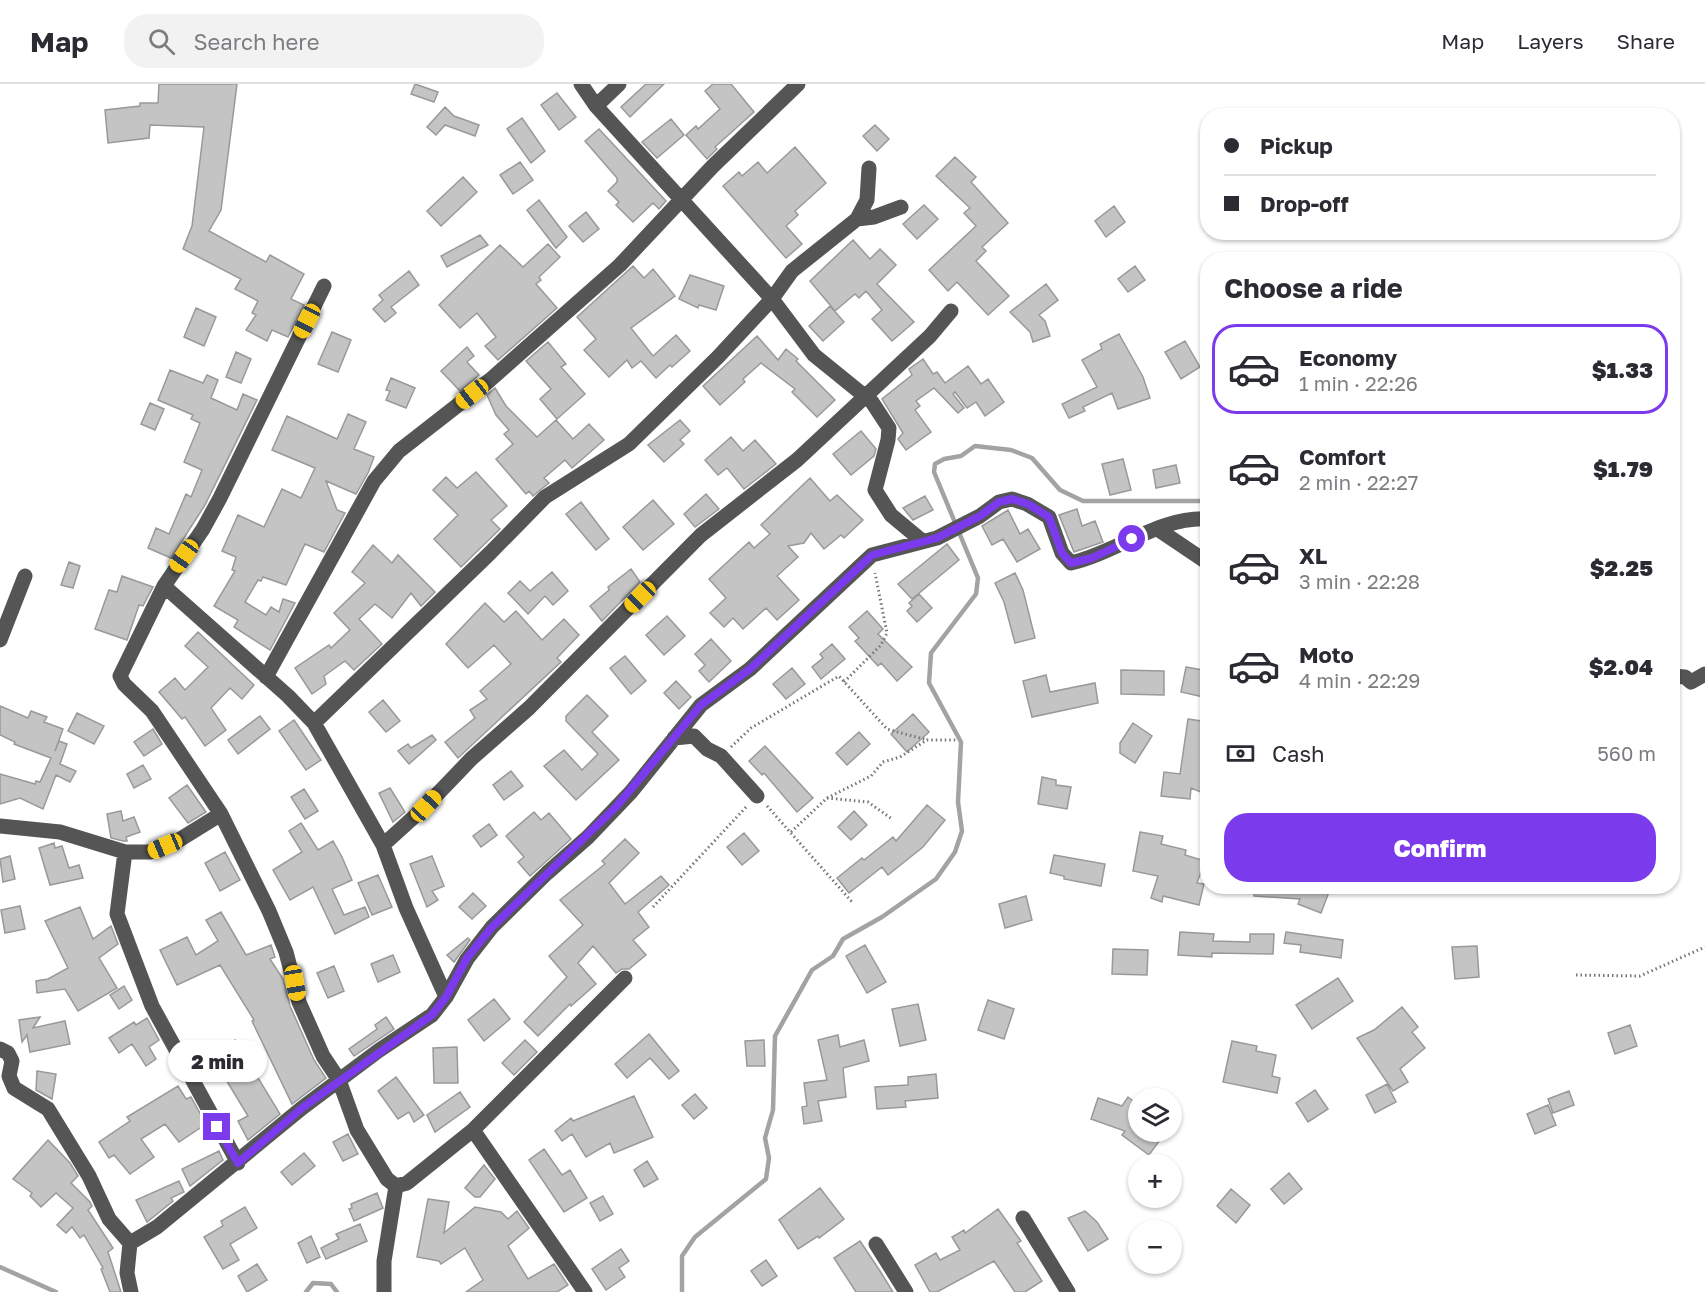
<!DOCTYPE html>
<html lang="en">
<head>
<meta charset="utf-8">
<style>
	:root { --surface:#fff; --page:#f2f2f3; --text:#2b2b33; --muted:#7c7c81; --line:#e1e1e2; --accent:#7c3aed }
	body { margin:0; font-family:"Golos Text",sans-serif; background:var(--page); color:var(--text); height:100vh; display:flex; flex-direction:column; font-size:22px; white-space:nowrap }
	* { box-sizing:border-box; margin:0 }
	p { font-size:20px; color:var(--muted) }
	.icon { flex:none; width:33px; height:33px; fill:none; stroke:currentColor; stroke-width:2; stroke-linecap:round; stroke-linejoin:round }
	.map { position:relative; flex:1; overflow:hidden }
	.side { position:absolute; left:1200px; top:168px; width:480px; height:642px; display:flex; flex-direction:column; background:var(--surface); border-radius:24px; box-shadow:0 2px 4px #0004 }
	.side>* { flex:none }
	.top-card { position:absolute; left:1200px; top:24px; width:480px; height:132px; border-radius:24px; box-shadow:0 2px 4px #0004; display:grid; align-content:center; height:132px; padding:0 24px; background:var(--surface) }
	.fabs { position:absolute; left:1128px; top:1004px; display:grid; gap:12px }
	.fabs a { display:grid; place-items:center; width:54px; height:54px; border-radius:50%; background:var(--surface); box-shadow:0 2px 4px #0004; font-size:30px }
	.end { position:absolute; width:27px; height:27px; margin:-14px; border:8px solid #7c3aed; background:#fff; box-shadow:0 0 0 3px #fff }
	.from { border-radius:50% }
	.bubble { position:absolute; height:42px; border-radius:21px; background:var(--surface); box-shadow:0 2px 4px #0004; font-size:20px; font-weight:800; line-height:42px; text-align:center }
	.car { position:absolute; width:18px; height:36px; margin:-18px -9px; border-radius:8px; box-shadow:0 0 4px 2px #0007; background:linear-gradient(#f5c518 24%,#345 0 40%,#f5c518 0 76%,#345 0 86%,#f5c518 0) }
	.top-card b { display:flex; align-items:center; gap:21px; height:57px; font-size:22px }
	.top-card b+b { border-top:2px solid var(--line) }
	.top-card i { width:15px; height:15px; background:var(--text) }
	ul { padding:0; list-style:none }
	li { display:flex; align-items:center; gap:18px; height:90px; margin:0 12px 9px; padding:0 12px; border:3px solid transparent; border-radius:24px }
	li div { flex:1 }
	li b { display:block; font-size:22px }
	li em { font-style:normal; font-weight:800 }
	li.on { border-color:var(--accent) }
	li>.icon { width:54px; height:54px; stroke-width:1.5 }
	h2 { padding:0 24px; font-size:27px; line-height:72px }
	.pay { display:flex; align-items:center; gap:15px; height:66px; padding:0 24px; font-size:22px }
	.pay p { margin-inline-start:auto }
	.primary-button { display:flex; gap:12px; margin-top:auto; padding:12px 24px }
	.primary-button a { flex:1; height:69px; border-radius:24px; background:var(--accent); color:#fff; font-size:24px; font-weight:800; line-height:69px; text-align:center }
	header { display:flex; align-items:center; gap:36px; box-sizing:border-box; height:84px; padding:0 30px; background:var(--surface); border-bottom:2px solid var(--line) }
	header strong { font-size:28px }
	nav { display:flex; gap:33px; margin-inline-start:auto; font-size:21px }
	.search { width:420px; height:54px; background:var(--page); display:flex; align-items:center; gap:15px; box-sizing:border-box; padding:0 21px; border-radius:24px; color:var(--muted); font-size:22px }
	.map>svg:first-child { display:block }
	.lines { fill:none; stroke-linecap:round; stroke-linejoin:round }
	.stream { stroke:#a3a3a3; stroke-width:4.5 }
	.building { fill:#c4c4c4; stroke:#999; stroke-width:1.5 }
	.path { stroke:#777; stroke-width:3; stroke-dasharray:1.5 3; stroke-linecap:butt }
	.minor { stroke:#555; stroke-width:15 }
	.route { stroke:#7c3aed; stroke-width:8 }
</style>
</head>
<body>
<header>
<strong>Map</strong>
<div class="search"><svg class="icon" aria-label="search" viewBox="0 0 24 24"><circle cx="10" cy="10" r="6"/><path d="M15 15l6 6"/></svg>Search here</div>
<nav><a>Map</a><a>Layers</a><a>Share</a></nav>
</header>
<div class="map">
<svg width="1705" height="1208" viewBox="0 0 1705 1208">
	<rect width="100%" height="100%" fill="#fff"/>
	<g class="lines">
		<path class="stream" d="M0,1183L56,1208
			M306,1208L313,1199L331,1200L337,1208
			M682,1208V1172L695,1153L766,1095L769,1074L765,1054L773,1026L775,952L812,886L833,872L843,855L882,833L936,795L955,768L962,747L958,718L961,658L929,599L931,569L976,510L978,494L934,388L935,380L944,375L961,372L975,362L1011,366L1032,374L1060,406L1083,417H1208"/>
	</g>
	<path class="building" d="M159,0H237L221,126L209,147L266,178L270,171L304,190L291,215L304,221L288,253L272,246L267,257L246,246L256,231L252,229L258,217L235,205L241,195L183,165L192,142L204,43L150,41L149,54L108,59L105,26L140,22V19H158Z
		M415,0L438,8L434,18L411,10Z
		M646,0H664L630,33L621,23Z
		M713,0H731L754,28L715,63L717,65L707,75L686,51L696,42L698,45L720,25L705,7Z
		M557,9L576,33L559,46L541,21Z
		M445,23L454,32L479,41L475,52L445,41L436,51L427,43Z
		M522,34L545,67L531,79L507,45Z
		M671,35L684,51L657,74L642,58Z
		M875,41L889,55L877,67L863,52Z
		M599,45L666,117L659,125L653,119L633,138L616,121L619,118L608,107L617,98V94L585,57Z
		M795,63L826,99L795,127L798,131L786,142L802,160L786,174L723,102L739,88L742,92L758,78L767,89Z
		M955,73L976,93L971,98L1008,139L982,163L986,167L976,177L1009,212L988,231L957,198L948,207L929,186L976,142L964,129L970,124L936,92Z
		M520,78L533,96L513,110L500,91Z
		M463,93L477,108L441,142L427,127Z
		M539,116L567,153L556,164L527,126Z
		M924,121L938,135L917,155L903,140Z
		M1114,122L1125,138L1106,153L1095,137Z
		M586,128L599,145L583,158L569,142Z
		M480,151L488,161L447,183L441,172Z
		M853,156L870,175L880,165L896,181L877,200L914,238L892,257L872,235L882,226L866,207L859,214L855,210L835,227L810,197Z
		M548,160L560,173L539,193L541,196L536,200L557,224L498,276L485,262L496,253L477,229L460,244L439,221L500,161L523,183Z
		M633,182L644,194L653,185L675,212L631,244L653,272L676,251L690,267L672,283L670,281L656,294L641,277L632,284L627,276L609,293L584,266L596,255L577,233Z
		M1135,182L1145,196L1128,208L1118,195Z
		M409,187L419,201L391,223L396,229L385,238L373,225L383,216L379,211Z
		M690,191L724,202L716,226L699,221L698,224L679,215Z
		M1046,200L1058,216L1039,231L1045,237L1050,252L1033,258L1030,248L1010,228Z
		M830,222L844,238L823,257L809,242Z
		M196,224L216,233L204,262L184,253Z
		M332,248L351,256L338,288L318,280Z
		M1119,250L1143,293L1150,314L1118,325L1112,309L1083,323L1085,327L1069,334L1062,320L1097,303L1082,276L1102,265L1100,260Z
		M757,252L778,276L786,265L798,275L796,277L835,316L817,333L792,308L795,305L761,279L743,295L745,298L720,321L703,302Z
		M1185,257L1200,283L1181,295L1165,268Z
		M548,258L566,280L561,283L585,310L557,335L540,315L551,305L526,277Z
		M467,263L474,272L467,278L479,291L460,307L441,287Z
		M236,268L251,275L241,299L226,293Z
		M923,275L933,290L937,288L945,299L968,282L981,300L988,295L1004,318L985,332L976,318L967,324L955,308L953,310L964,324L958,329L934,304L916,317L920,322L915,326L931,348L906,366L898,355L903,349L882,315L912,291L909,285Z
		M170,286L203,299L207,291L218,296L211,314L237,326L243,310L257,316L205,421L171,474L148,464L156,444L169,450L186,410L191,413L202,386L184,378L200,339L191,335L193,331L158,316Z
		M391,294L415,304L406,324L386,316L390,307L386,306Z
		M495,304L506,322L537,353L556,336L573,355L589,340L604,356L572,384L565,376L544,394L549,399L533,412L529,407L526,410L496,375L513,360L504,350L509,346L496,331L487,311Z
		M150,319L164,325L155,346L141,340Z
		M348,330L366,338L354,365L374,373L368,389L356,410L326,397L337,426L345,429L324,468L305,460L286,501L263,493L261,497L258,496L245,518L266,531L271,523L279,528L283,515L295,519L270,566L234,543L238,536L214,522L235,487L232,486L236,473L222,467L238,431L264,443L282,405L301,414L315,384L272,366L287,332L337,355Z
		M680,336L690,347L680,356L684,360L664,378L648,361Z
		M861,347L876,365L874,372L851,391L833,370Z
		M731,353L743,367L755,356L776,380L744,405L727,384L718,391L705,376Z
		M1123,375L1131,406L1110,411L1102,380Z
		M1176,381L1180,399L1156,404L1153,386Z
		M476,388L507,422L491,436L500,445L461,483L434,455L458,431L433,406L446,393L457,404Z
		M810,394L830,417L837,411L863,436L844,454L841,451L824,465L811,449L804,459L788,462L798,473L777,492L799,516L777,536L766,524L743,545L733,534L724,543L710,529L726,514L709,495L749,458L754,464L770,450L761,441Z
		M706,410L719,425L695,443L684,430Z
		M925,412L933,426L913,436L903,424Z
		M653,416L674,440L643,466L623,443Z
		M581,418L609,455L596,466L566,430Z
		M1077,425L1082,442L1095,437L1103,458L1074,468L1059,431Z
		M1008,426L1020,450L1028,445L1040,465L1017,478L1003,455L992,461L982,442Z
		M947,460L959,476L912,515L898,500Z
		M373,461L392,479L398,471L435,508L421,522L411,509L392,534L375,520L359,535L382,560L354,586L345,577L324,592L326,600L312,610L295,584L329,561L331,564L350,546L334,529L365,499L352,488Z
		M69,478L80,482L73,504L61,501Z
		M631,485L640,498L602,537L590,522L609,506L608,503Z
		M552,488L568,507L553,521L545,512L528,530L508,509L520,497L530,507Z
		M1015,489L1023,506L1035,554L1015,559L1004,518L995,499Z
		M122,492L153,503L143,522L139,521L127,556L95,545L109,506L117,508Z
		M919,510L932,524L917,538L907,527L912,522L909,519Z
		M485,519L504,538L516,527L542,556L564,535L579,551L557,574L561,578L458,674L445,658L475,634L470,626L487,615L480,607L511,580L494,561L468,584L446,560Z
		M867,527L883,545L878,550L912,583L897,597L881,579L878,582L855,557L859,554L849,543Z
		M667,532L685,552L664,571L646,551Z
		M198,548L254,601L242,615L230,604L211,624L226,646L205,662L185,633L182,635L159,608L175,594L185,606L208,583L185,562Z
		M711,555L731,577L709,598L699,587L705,581L695,570Z
		M832,560L845,575L821,595L812,583L823,574L820,570Z
		M625,572L646,597L631,610L610,584Z
		M1186,583L1208,587V614L1181,608Z
		M792,584L805,600L786,615L773,600Z
		M1121,586L1164,587V611L1121,610Z
		M1046,591L1050,608L1095,599L1098,619L1032,633L1023,597Z
		M676,597L691,613L679,625L664,609Z
		M587,611L608,632L592,648L619,676L576,716L544,682L564,666L582,686L598,670L566,637V632Z
		M383,616L400,637L386,648L369,628Z
		M0,622L28,634L31,627L47,633L44,638L63,645L55,667L59,657L67,660L60,680L76,687L70,698L56,691L43,725L20,714L0,720V690L35,700L36,697L40,698L51,674L14,660L15,658L0,651Z
		M77,629L104,642L94,660L68,647Z
		M913,630L929,648L907,668L891,650Z
		M260,632L270,645L238,670L228,656Z
		M1188,635L1208,638V711L1191,704L1190,715L1161,712L1164,688L1180,690Z
		M294,636L321,676L306,686L279,647Z
		M1133,639L1152,652L1135,679L1120,669V659Z
		M153,645L162,660L144,672L134,658Z
		M859,648L870,660L847,681L836,669Z
		M432,651L436,656L409,680L398,667L408,660L411,664Z
		M765,662L813,714L797,728L764,689L762,691L749,677Z
		M143,681L151,695L134,704L127,690Z
		M511,687L523,702L504,716L493,701Z
		M1042,693L1056,696V701L1071,703L1067,725L1038,720Z
		M187,701L206,728L188,739L169,714Z
		M390,704L405,728L393,738L379,709Z
		M304,705L318,727L305,735L291,713Z
		M927,721L945,736L923,763L888,791L882,783L849,809L837,794L862,774L864,776L893,753L896,757Z
		M121,727L123,737L134,733L140,748L126,753L127,757H123L111,754L107,730Z
		M854,727L867,741L851,756L838,743Z
		M534,728L541,736L549,729L571,755L530,792L518,778L524,773L506,752Z
		M301,739L318,766L333,757L342,773L352,796L332,805L344,831L365,823L369,833L335,850L313,803L290,816L273,786L302,768L289,747Z
		M489,740L497,751L481,763L473,752Z
		M1140,748L1163,752L1161,760L1186,766L1185,771L1205,777L1197,799L1204,800L1199,821L1163,812L1162,818L1151,814L1158,792L1133,787Z
		M744,749L759,767L742,781L727,763Z
		M625,755L639,769L609,799L625,820L661,792L669,801L638,828L649,843L633,856L646,871L629,885H622L616,889L593,862L578,879L596,900L571,922L570,920L538,952L524,938L567,893L549,872L583,841L560,816L605,780L602,777Z
		M54,759L55,764L62,762L69,784L79,781L83,794L50,801L39,764Z
		M225,768L240,796L220,807L205,779Z
		M1054,771L1105,780L1101,802L1064,795V792L1050,789Z
		M10,772L15,795L3,798L0,775Z
		M432,772L444,802L432,807L438,816L427,823L410,780Z
		M378,791L392,823L372,831L358,799Z
		M1254,802H1316L1329,808L1321,829L1298,820L1300,815L1254,812Z
		M473,809L486,822L472,835L459,823Z
		M1026,812L1032,836L1005,844L999,820Z
		M20,822L25,845L5,849L1,826Z
		M80,823L93,855L111,842L118,860L99,874L117,904L78,927L65,905L37,909L36,897L48,895L68,884L45,837Z
		M221,828L246,871L271,861L275,873L270,875L283,895L290,922L314,976L326,994L292,1020L252,937L254,936L220,881L177,901L160,866L187,853L196,871L218,857L206,836Z
		M1180,848L1214,850L1213,857L1250,858V850H1274L1273,870L1212,869V873L1178,871Z
		M1286,848L1343,856L1341,874L1300,868L1301,861L1284,859Z
		M468,854L470,856L454,878L447,871Z
		M865,861L886,898L867,909L846,872Z
		M1477,862L1479,893L1455,895L1452,863Z
		M1113,865L1148,866L1147,891L1112,890Z
		M393,871L400,888L378,898L371,880Z
		M334,882L344,907L328,914L317,889Z
		M1338,894L1353,917L1312,945L1296,921Z
		M124,902L132,916L119,925L110,911Z
		M494,915L510,935L484,957L468,936Z
		M988,916L1014,925L1004,955L978,946Z
		M918,920L926,956L900,962L892,925Z
		M1402,923L1418,943L1412,948L1425,964L1400,985L1408,998L1393,1007L1357,954L1374,946Z
		M40,933L33,944L65,937L70,960L30,968L27,951L22,958L19,936Z
		M386,933L394,945L354,972L349,965L377,945L375,941Z
		M147,934L159,956L149,963L156,975L146,982L132,960L119,969L109,954L134,938L136,941Z
		M1630,941L1637,962L1615,970L1608,949Z
		M649,950L679,987L669,995L650,974L627,994L615,980Z
		M838,951L840,963L864,956L869,977L843,984L846,1013L818,1017L822,1037L804,1040L802,1023L807,1022L804,999L827,996L818,956Z
		M235,956L280,1030L248,1056L238,1037L248,1032L211,971Z
		M525,956L537,968L514,991L502,979Z
		M764,956L765,982H747L745,957Z
		M1232,957L1257,962L1256,967L1276,971L1272,992L1280,994L1277,1009L1223,998Z
		M457,963L458,999H434L433,964Z
		M37,987L56,990L52,1015L36,1006Z
		M936,990L938,1014L905,1017L906,1023L877,1025L875,1003L908,1001V993Z
		M396,993L424,1031L414,1038L409,1028L398,1035L378,1007Z
		M1387,1000L1396,1018L1375,1029L1366,1011Z
		M178,1002L186,1015L191,1013L206,1040L179,1058L165,1040L141,1055L154,1073L130,1090L114,1071L109,1074L99,1058L130,1037L127,1033Z
		M1315,1006L1328,1025L1308,1038L1296,1019Z
		M1569,1007L1574,1021L1553,1029L1548,1015Z
		M460,1008L470,1023L435,1048L427,1031Z
		M695,1010L707,1024L694,1035L682,1021Z
		M634,1012L653,1053L614,1069L610,1059L586,1073L572,1050L562,1057L555,1047L571,1034L573,1037Z
		M1128,1013L1138,1021L1131,1034L1133,1036L1138,1028V1047H1148L1160,1056L1149,1071L1122,1051L1125,1047L1091,1035L1098,1014L1122,1022Z
		M1548,1021L1556,1041L1535,1050L1527,1030Z
		M348,1050L358,1070L343,1077L333,1058Z
		M48,1056L70,1079L78,1092L71,1099L90,1118L92,1122L88,1126L113,1164L108,1168L121,1208H110L101,1185L103,1184L84,1151L80,1154L72,1143L66,1149L57,1141L73,1124L56,1109L41,1123L30,1112L32,1109L13,1095Z
		M544,1065L562,1091L570,1086L587,1114L564,1128L529,1076Z
		M219,1067L223,1076L190,1102L182,1085Z
		M304,1069L315,1082L292,1101L281,1088Z
		M647,1077L658,1095L644,1103L634,1086Z
		M484,1081L495,1095L480,1113H475L465,1104Z
		M1289,1089L1302,1105L1284,1120L1271,1105Z
		M179,1097L184,1108L171,1114L173,1117L147,1138L136,1116Z
		M820,1104L844,1135L819,1154L818,1152L798,1165L779,1136Z
		M1231,1105L1250,1121L1236,1139L1217,1122Z
		M377,1109L383,1124L354,1137L349,1125L352,1124L351,1120Z
		M603,1112L613,1130L600,1137L590,1119Z
		M428,1115L449,1118L444,1149L475,1123L501,1128L508,1135L517,1127L529,1144L508,1162L528,1195L554,1180L568,1201L557,1208H466L483,1196L465,1164L441,1180L439,1177L417,1173Z
		M245,1123L257,1144L230,1160L239,1176L223,1185L204,1153L223,1142L221,1137Z
		M998,1125L1021,1157L1017,1159L1042,1197L1025,1208H1015L994,1177L937,1208H930L915,1181L936,1169L940,1176L960,1166L952,1153L964,1146L965,1149Z
		M1085,1127L1097,1138L1108,1155L1088,1167L1068,1134Z
		M360,1140L367,1157L326,1175L321,1164L339,1155L336,1150Z
		M311,1152L320,1173L307,1179L298,1159Z
		M860,1157L880,1187L893,1208H856L834,1174Z
		M621,1165L629,1177L619,1184L625,1193L606,1206L592,1185Z
		M766,1176L777,1192L762,1202L751,1187Z
		M257,1180L267,1196L247,1208L238,1192Z"/>
	<g class="lines">
		<path class="path" d="M844,598L881,561L887,549L875,489
			M731,663L751,644L839,592L887,645L927,656
			M827,714L871,692L883,678L900,673L927,656H958
			M767,722L853,819
			M791,748L827,714L868,718L892,735
			M653,823L748,721
			M1576,891L1640,892L1705,863"/>
		<path class="minor" d="M581,0L596,22L772,215L814,271L872,318L889,344L888,356L875,406L891,431L921,456
			M596,22L619,0
			M857,135L874,133L901,123
			M324,202L220,414L203,445L164,502L120,592L124,600L152,627L221,730L269,827L286,868L299,918L323,972L339,996L357,1046L387,1095L396,1102
			M1159,446L1208,479
			M0,556L25,492
			M1672,592L1685,593L1691,598L1705,590
			M266,593L374,397L399,367L490,296L620,181L712,83L798,0
			M314,639L490,469L545,413L629,360L718,273L772,215L792,187L857,135L867,116L869,84
			M674,654L694,652L707,665L721,672L757,712
			M0,742L60,748L125,768H150L179,756L221,730
			M383,761L426,722L471,675L529,624L701,451L797,376L930,252L951,227
			M125,768L117,830L152,922L238,1079
			M446,913L467,875L492,843L547,789L588,753L631,708L701,621L750,585L872,471L937,454L980,432L999,418L1012,415L1027,420L1049,433L1062,469L1071,479C1116,469 1160,432 1208,435
			M0,965L8,969L12,977L9,992L14,1004L48,1025L89,1092L109,1135L130,1159
			M473,1046L585,1208
			M396,1102L407,1099L473,1046L625,894
			M1023,1134L1068,1208
			M130,1159L157,1143L302,1024L378,967L432,931L446,913L406,824L383,761L314,639L288,612L164,502
			M130,1159L127,1189L131,1208
			M876,1160L906,1208
			M384,1208V1177L396,1102"/>
	</g>
	<g class="lines">
		<path class="route" d="M217,1043L238,1079L302,1024L432,931L446,913L467,874L492,843L616,723L701,621L750,585L872,471L937,454L980,432L999,418L1012,415L1028,420L1049,433L1062,469L1071,479L1092,474L1132,455"/>
	</g>
</svg>
<div class="fabs">
<a><svg class="icon" aria-label="layers" viewBox="0 0 24 24"><path d="M12 4l9 5-9 5-9-5zM3 14l9 5 9-5"/></svg></a>
<a>+</a>
<a>−</a>
</div>
<i class="end from" style="left:1132px;top:455px"></i>
<i class="end" style="left:217px;top:1043px"></i>
<div class="bubble" style="left:168px;top:956px;width:99px">2 min</div>
<i class="car" style="left:307px;top:237px;rotate:207deg"></i>
<i class="car" style="left:472px;top:310px;rotate:232deg"></i>
<i class="car" style="left:184px;top:472px;rotate:215deg"></i>
<i class="car" style="left:640px;top:513px;rotate:225deg"></i>
<i class="car" style="left:426px;top:722px;rotate:43deg"></i>
<i class="car" style="left:165px;top:762px;rotate:247deg"></i>
<i class="car" style="left:295px;top:899px;rotate:170deg"></i>
<div class="top-card">
<b><i class="from"></i>Pickup</b>
<b><i></i>Drop-off</b>
</div>
<section class="side">
<h2>Choose a ride</h2>
<ul>
<li class="on"><svg class="icon" aria-label="car" viewBox="0 0 24 24"><path d="M5 17H2v-5l4-1 3-4h7l3 4 3 1v5h-3M9 17h6M6 11h13"/><circle cx="7" cy="17" r="2"/><circle cx="17" cy="17" r="2"/></svg><div><b>Economy</b><p>1 min · 22:26</p></div><em>$1.33</em></li>
<li><svg class="icon" aria-label="car" viewBox="0 0 24 24"><path d="M5 17H2v-5l4-1 3-4h7l3 4 3 1v5h-3M9 17h6M6 11h13"/><circle cx="7" cy="17" r="2"/><circle cx="17" cy="17" r="2"/></svg><div><b>Comfort</b><p>2 min · 22:27</p></div><em>$1.79</em></li>
<li><svg class="icon" aria-label="car" viewBox="0 0 24 24"><path d="M5 17H2v-5l4-1 3-4h7l3 4 3 1v5h-3M9 17h6M6 11h13"/><circle cx="7" cy="17" r="2"/><circle cx="17" cy="17" r="2"/></svg><div><b>XL</b><p>3 min · 22:28</p></div><em>$2.25</em></li>
<li><svg class="icon" aria-label="car" viewBox="0 0 24 24"><path d="M5 17H2v-5l4-1 3-4h7l3 4 3 1v5h-3M9 17h6M6 11h13"/><circle cx="7" cy="17" r="2"/><circle cx="17" cy="17" r="2"/></svg><div><b>Moto</b><p>4 min · 22:29</p></div><em>$2.04</em></li>
</ul>
<div class="pay"><svg class="icon" aria-label="cash" viewBox="0 0 24 24"><path d="M3 7h18v10H3z"/><circle cx="12" cy="12" r="2"/></svg>Cash<p>560 m</p></div>
<div class="primary-button"><a>Confirm</a></div>
</section>
</div>
</body>
</html>
